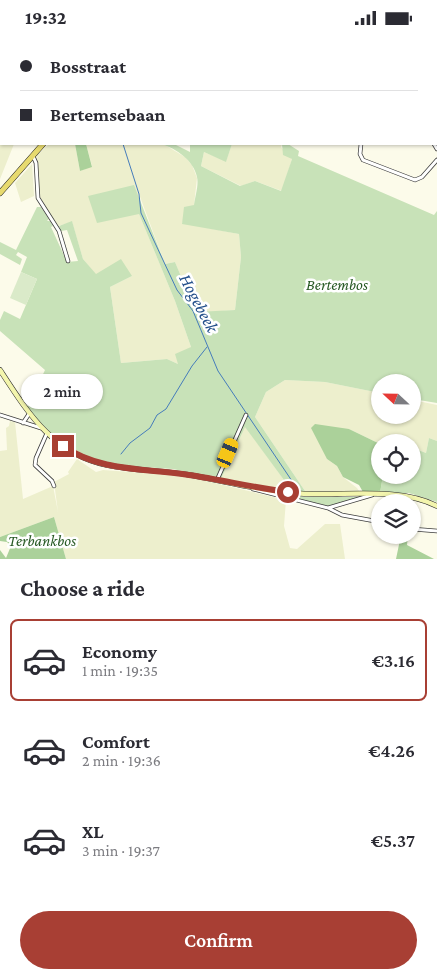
<!DOCTYPE html>
<html lang="en">
<head>
<meta charset="utf-8">
<style>
	:root { --surface:#fff; --page:#f7f7f7; --text:#2b2b33; --muted:#7c7c81; --line:#e1e1e2; --accent:#a83f34 }
	body { margin:0; font-family:"Crimson Pro",serif; background:var(--page); color:var(--text); height:100vh; display:flex; flex-direction:column; font-size:19px; white-space:nowrap }
	* { box-sizing:border-box; margin:0 }
	p { font-size:16px; color:var(--muted) }
	.icon { flex:none; width:28px; height:28px; fill:none; stroke:currentColor; stroke-width:2; stroke-linecap:round; stroke-linejoin:round }
	.map { position:relative; height:524px; overflow:hidden }
	.drawer { display:flex; flex-direction:column; background:var(--surface); flex:1 }
	.drawer>* { flex:none }
	.top-card { position:absolute; left:0px; top:0px; width:438px; height:110px; box-shadow:0 1px 4px #0004; display:grid; align-content:center; height:110px; padding:0 20px; background:var(--surface) }
	.needle { width:32px; rotate:292deg }
	.buttons { position:absolute; left:371px; top:339px; display:grid; gap:10px }
	.buttons a { display:grid; place-items:center; width:50px; height:50px; border-radius:50%; background:var(--surface); box-shadow:0 1px 4px #0004; font-size:25px }
	.end { position:absolute; width:22px; height:22px; margin:-11px; border:6px solid #a83f34; background:#fff; box-shadow:0 0 0 2px #fff }
	.from { border-radius:50% }
	.bubble { position:absolute; height:35px; border-radius:18px; background:var(--surface); box-shadow:0 1px 4px #0004; font-size:16px; font-weight:600; line-height:35px; text-align:center }
	.car { position:absolute; width:15px; height:30px; margin:-15px -8px; border-radius:6px; box-shadow:0 0 4px 1px #0007; background:linear-gradient(#f5c518 24%,#345 0 40%,#f5c518 0 76%,#345 0 86%,#f5c518 0) }
	.top-card b { display:flex; align-items:center; gap:18px; height:48px; font-size:19px }
	.top-card b+b { border-top:1px solid var(--line) }
	.top-card i { width:12px; height:12px; background:var(--text) }
	ul { padding:0; list-style:none }
	li { display:flex; align-items:center; gap:15px; height:82px; margin:0 10px 8px; padding:0 10px; border:2px solid transparent; border-radius:8px }
	li div { flex:1 }
	li b { display:block; font-size:19px }
	li em { font-style:normal; font-weight:600 }
	li.active { border-color:var(--accent) }
	li>.icon { width:45px; height:45px; stroke-width:1.5 }
	h2 { padding:0 20px; font-size:22px; line-height:60px }
	.cta { display:flex; gap:10px; margin-top:auto; padding:10px 20px }
	.cta a { flex:1; height:58px; border-radius:30px; background:var(--accent); color:#fff; font-size:20px; font-weight:600; line-height:58px; text-align:center }
	.status { display:flex; justify-content:space-between; align-items:center; height:35px; padding:0 25px; background:var(--surface); direction:ltr }
	.status svg { height:14px; fill:currentColor }
	.map>svg:first-child { display:block }
	.farmland { fill:#edefcd }
	.green { fill:#c8e2b8 }
	.forest { fill:#abd19a }
	.pitch { fill:#daeac9 }
	.lines { fill:none; stroke-linecap:round; stroke-linejoin:round }
	.stream { stroke:#457cbb; stroke-width:1 }
	.street-casing { stroke:#3d3d3d; stroke-width:4.5 }
	.secondary-casing { stroke:#2c2c2c; stroke-width:5.5 }
	.primary-casing { stroke:#1b1b1b; stroke-width:6 }
	.street { stroke:#fff; stroke-width:3 }
	.secondary { stroke:#f3f5ad; stroke-width:4.5 }
	.primary { stroke:#e7da6f; stroke-width:5 }
	.route { stroke:#a83f34; stroke-width:6 }
	.labels { text-anchor:middle; dominant-baseline:central; stroke-width:5; stroke-linejoin:round; paint-order:stroke }
	.park-label { font-size:16px; font-style:italic; fill:#275924; stroke:#fff }
	.water-label { font-size:18px; font-style:italic; fill:#24508b; stroke:#fff }
</style>
</head>
<body>
<div class="status"><b>19:32</b><svg viewBox="0 0 49 12"><path d="M0 12V9h3v3zM5 12V6h3v6zM10 12V3h3v9zM15 12V0h3v12zM26 1h20v11H26zM47 4h2v5h-2z"/></svg></div>
<div class="map">
<svg width="437" height="524" viewBox="0 0 437 524">
	<rect width="100%" height="100%" fill="#fcfbea"/>
	<path class="farmland" d="M0,80L1,109H14L0,144Z
		M49,109H75L80,136L92,131L86,109L165,110L185,122L192,130L197,143L194,170L182,188L239,199L241,222L235,275L196,278L175,227L165,229L139,159V179L175,266L191,312L178,329L167,324L121,328L110,252L132,241L96,240L83,224L72,187L58,191L50,181L39,160L37,120Z
		M232,109H282L281,112L292,124L282,156L255,146L241,151L201,131L204,117L226,126Z
		M32,129L34,161L21,167L15,148Z
		M285,345L325,347L380,358V380H412L413,365L437,370V406L429,403L426,418L413,413L412,408L380,409L349,394L327,424L337,431L343,442L357,453L361,459L305,456L255,382L266,357Z
		M10,386L15,387L23,464L53,451L58,477L54,447L69,439L68,437L77,424L96,437L103,435L171,440L202,445L286,465L284,491L290,513L297,514L325,489H340L345,524H66L54,482L0,502V416L7,415L6,393L9,391Z
		M245,391L292,456L221,444Z"/>
	<path class="green" d="M161,109H174L190,117V109H232L226,127L204,117L201,131L240,151L255,146L281,156L292,124L283,120L282,109H288L299,116L298,121L434,180L437,176V368L413,364L412,348H380V358L325,347L285,345L266,357L255,382L305,456H292L245,392L221,444L173,434L113,430L93,425L55,403L27,373L45,335L0,296V285L4,276L20,284L37,244L21,237L27,222L18,217L16,220L22,224L20,230L0,219V207L16,215L37,172H41L49,184L47,186H50L53,191L51,192L67,227L78,226L67,195L61,196L59,191L72,186L83,224L96,239L121,224L132,241L110,252L121,328L167,324L178,329L175,319L191,312L175,266L139,179L97,188L88,161L134,150L165,229L175,227L196,277L235,275L241,222L239,199L182,189L184,172L194,170C195,162 199,150 197,142C194,126 176,113 161,109Z
		M429,403L437,406V467L409,458H380L383,440H412L413,413L426,418Z
		M273,458L307,462H363L328,471Z"/>
	<path class="forest" d="M75,109H86L92,132L80,136Z
		M315,389L349,394L380,409V440H383L380,458L363,457L359,450L343,442L337,431L327,424L311,393Z
		M54,482L66,524H0V515L6,523L11,511L7,507L0,506V502Z
		M401,500H408L407,510L434,524H396Z"/>
	<path class="pitch" d="M21,237L37,244L26,270L10,263Z"/>
	<g class="lines">
		<path class="stream" d="M82,0V1
			M123,109L139,159L141,178L177,255L193,276L218,336L296,452
			M121,419L130,408L150,393L157,380L166,374L192,331L207,312"/>
		<defs>
			<path id="street" d="M294,0L295,1
				M338,0L346,1
				M309,1L312,0
				M436,14H437
				M436,55H437
				M361,109L360,119L363,125L415,145L422,142L437,125
				M434,109L437,114
				M33,121L36,128L38,163L59,196L68,226
				M0,380L41,393
				M23,388L29,379
				M47,398L36,423L35,430L52,446L54,451
				M217,445L246,380
				M253,454L328,473L342,480L380,487
				M328,473L372,460
				M412,494L437,496"/>
			<path id="secondary" d="M0,335C28,378 53,419 107,430C134,436 163,435 190,440C231,447 272,459 314,459C352,460 402,453 437,471"/>
			<path id="primary" d="M137,1L138,0
				M0,158L43,109"/>
		</defs>
		<use href="#street" class="street-casing"/>
		<use href="#secondary" class="secondary-casing"/>
		<use href="#primary" class="primary-casing"/>
		<use href="#street" class="street"/>
		<use href="#secondary" class="secondary"/>
		<use href="#primary" class="primary"/>
	</g>
	<g class="lines">
		<path class="route" d="M63,411C100,437 146,433 189,440C223,445 255,453 288,457"/>
	</g>
	<g class="labels">
		<g class="park-label">
			<text x="337" y="249">Bertembos</text>
			<text x="42" y="505">Terbankbos</text>
		</g>
		<g class="water-label">
			<text transform="translate(199 268) rotate(62)">Hogebeek</text>
		</g>
	</g>
</svg>
<div class="buttons">
<a><svg class="needle" viewBox="-14 -14 28 28"><path d="M0-13l5 13h-10z" fill="#e53935"/><path d="M0 13l5-13h-10z" fill="#7c7c81"/></svg></a>
<a><svg class="icon" aria-label="locate" viewBox="0 0 24 24"><circle cx="12" cy="12" r="6"/><path d="M12 2v4M12 18v4M2 12h4M18 12h4"/></svg></a>
<a><svg class="icon" aria-label="layers" viewBox="0 0 24 24"><path d="M12 4l9 5-9 5-9-5zM3 14l9 5 9-5"/></svg></a>
</div>
<i class="end from" style="left:288px;top:457px"></i>
<i class="end" style="left:63px;top:411px"></i>
<div class="bubble" style="left:21px;top:339px;width:82px">2 min</div>
<i class="car" style="left:228px;top:418px;rotate:23deg"></i>
<div class="top-card">
<b><i class="from"></i>Bosstraat</b>
<b><i></i>Bertemsebaan</b>
</div>
</div>
<section class="drawer">
<h2>Choose a ride</h2>
<ul>
<li class="active"><svg class="icon" aria-label="car" viewBox="0 0 24 24"><path d="M5 17H2v-5l4-1 3-4h7l3 4 3 1v5h-3M9 17h6M6 11h13"/><circle cx="7" cy="17" r="2"/><circle cx="17" cy="17" r="2"/></svg><div><b>Economy</b><p>1 min · 19:35</p></div><em>€3.16</em></li>
<li><svg class="icon" aria-label="car" viewBox="0 0 24 24"><path d="M5 17H2v-5l4-1 3-4h7l3 4 3 1v5h-3M9 17h6M6 11h13"/><circle cx="7" cy="17" r="2"/><circle cx="17" cy="17" r="2"/></svg><div><b>Comfort</b><p>2 min · 19:36</p></div><em>€4.26</em></li>
<li><svg class="icon" aria-label="car" viewBox="0 0 24 24"><path d="M5 17H2v-5l4-1 3-4h7l3 4 3 1v5h-3M9 17h6M6 11h13"/><circle cx="7" cy="17" r="2"/><circle cx="17" cy="17" r="2"/></svg><div><b>XL</b><p>3 min · 19:37</p></div><em>€5.37</em></li>
</ul>
<div class="cta"><a>Confirm</a></div>
</section>
</body>
</html>
